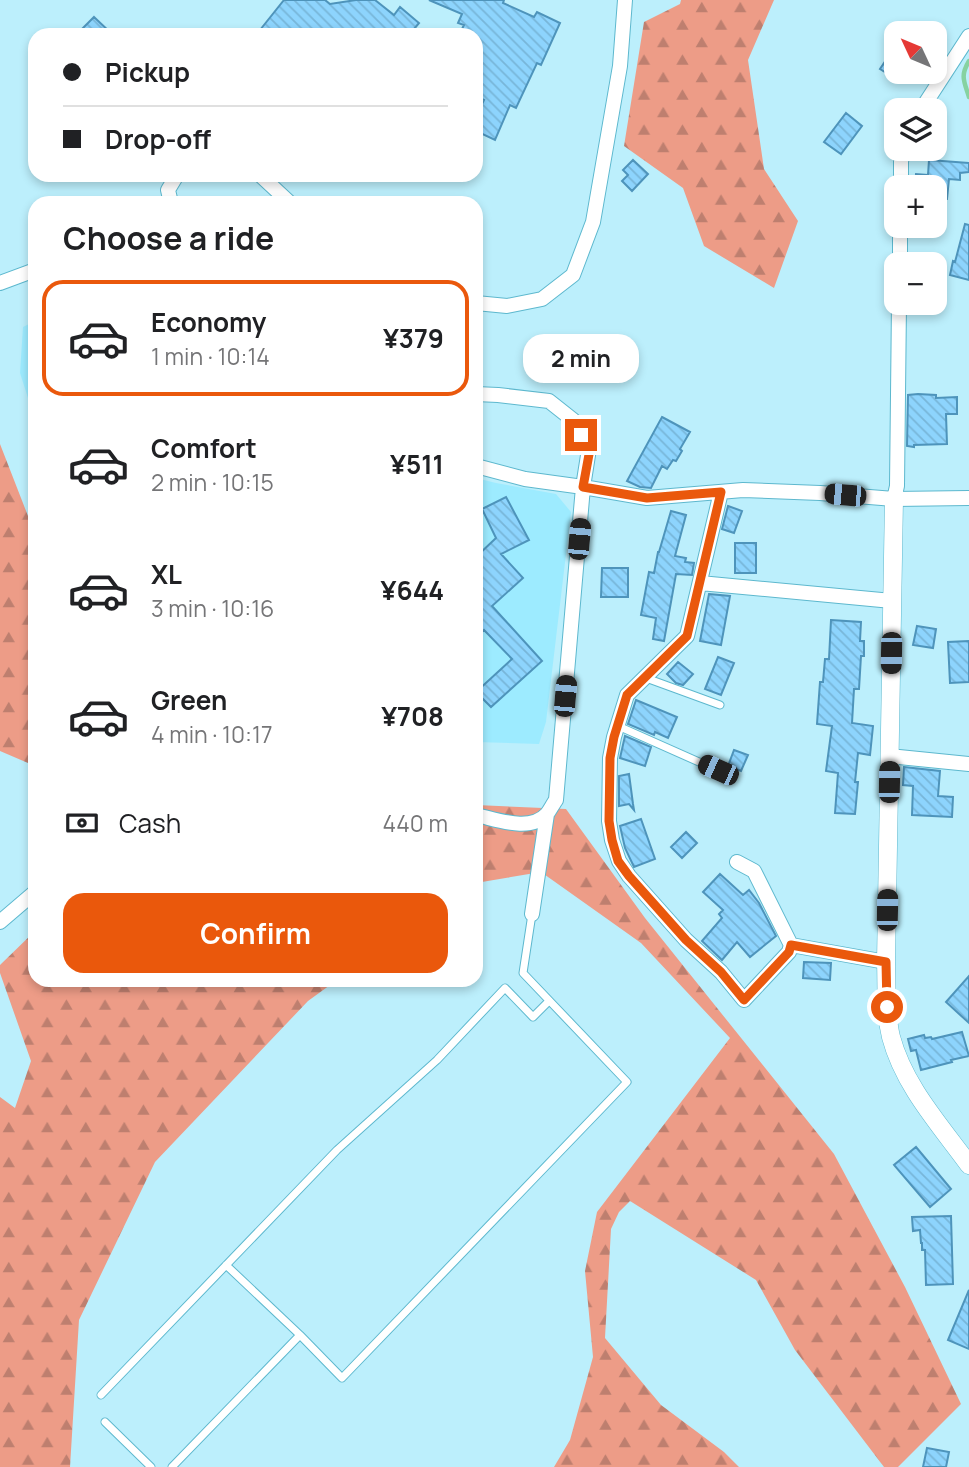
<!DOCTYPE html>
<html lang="en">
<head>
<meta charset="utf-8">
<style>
	:root { --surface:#fff; --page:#f2f2f2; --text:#202124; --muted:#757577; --line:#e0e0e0; --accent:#ea580c }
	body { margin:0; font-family:Manrope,sans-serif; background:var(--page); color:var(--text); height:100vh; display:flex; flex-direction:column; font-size:26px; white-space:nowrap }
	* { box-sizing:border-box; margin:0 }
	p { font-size:23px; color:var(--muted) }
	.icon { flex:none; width:38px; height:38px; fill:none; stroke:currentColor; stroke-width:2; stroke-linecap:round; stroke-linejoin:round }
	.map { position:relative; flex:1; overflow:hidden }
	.details { position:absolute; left:28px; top:196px; width:455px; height:791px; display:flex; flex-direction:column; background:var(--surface); border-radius:21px; box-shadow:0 4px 10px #0003 }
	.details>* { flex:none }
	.banner { position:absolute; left:28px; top:28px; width:455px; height:154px; border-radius:21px; box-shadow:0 4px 10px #0003; display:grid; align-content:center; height:154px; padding:0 35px; background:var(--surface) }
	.needle { width:46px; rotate:314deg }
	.fabs { position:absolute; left:884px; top:21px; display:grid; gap:14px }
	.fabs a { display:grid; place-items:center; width:63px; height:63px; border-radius:14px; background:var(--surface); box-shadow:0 4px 10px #0003; font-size:35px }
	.end { position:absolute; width:32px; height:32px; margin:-16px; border:9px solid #ea580c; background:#fff; box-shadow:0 0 0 4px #fff }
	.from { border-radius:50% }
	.bubble { position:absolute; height:49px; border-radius:21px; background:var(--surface); box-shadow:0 4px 10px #0003; font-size:23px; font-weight:700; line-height:49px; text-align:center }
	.car { position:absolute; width:21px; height:42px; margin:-21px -10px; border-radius:9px; box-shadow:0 0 5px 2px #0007; background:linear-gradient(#222 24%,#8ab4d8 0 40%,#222 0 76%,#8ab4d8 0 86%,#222 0) }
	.banner b { display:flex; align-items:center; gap:24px; height:66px; font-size:26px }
	.banner b+b { border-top:2px solid var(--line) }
	.banner i { width:18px; height:18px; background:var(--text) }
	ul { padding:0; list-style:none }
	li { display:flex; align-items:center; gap:21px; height:116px; margin:0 14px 10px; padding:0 21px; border:4px solid transparent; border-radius:21px }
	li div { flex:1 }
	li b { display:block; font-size:26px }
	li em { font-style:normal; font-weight:700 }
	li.selected { border-color:var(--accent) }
	li>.icon { width:63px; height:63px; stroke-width:1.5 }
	h2 { padding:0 35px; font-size:32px; line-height:84px }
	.pay { display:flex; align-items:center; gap:18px; height:77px; padding:0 35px; font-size:26px }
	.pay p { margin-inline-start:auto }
	.action { display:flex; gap:14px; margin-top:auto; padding:14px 35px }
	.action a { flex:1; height:80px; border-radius:21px; background:var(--accent); color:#fff; font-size:28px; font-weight:700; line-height:80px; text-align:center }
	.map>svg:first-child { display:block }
	.built { fill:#9debff }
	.forest { fill:url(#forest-firs) }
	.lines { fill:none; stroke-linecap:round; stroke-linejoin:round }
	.stream { stroke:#86d2a1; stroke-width:4.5 }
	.building { fill:url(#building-back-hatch); stroke:#4e94bb; stroke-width:2 }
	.service-casing { stroke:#5db8ce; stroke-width:9 }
	.minor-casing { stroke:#5db8ce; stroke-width:16 }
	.tertiary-casing { stroke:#5db8ce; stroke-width:19 }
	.service { stroke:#fff; stroke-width:7 }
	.minor { stroke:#fff; stroke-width:14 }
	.tertiary { stroke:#fff; stroke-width:18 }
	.route { stroke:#ea580c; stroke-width:9 }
</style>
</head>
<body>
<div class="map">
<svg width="969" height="1467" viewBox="0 0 969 1467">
	<defs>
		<pattern id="forest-firs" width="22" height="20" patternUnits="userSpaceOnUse" patternTransform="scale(1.75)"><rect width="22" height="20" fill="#ed9c87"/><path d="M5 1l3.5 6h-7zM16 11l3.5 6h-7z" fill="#be7f6f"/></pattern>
		<pattern id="building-back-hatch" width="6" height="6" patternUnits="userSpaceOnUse" patternTransform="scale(1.75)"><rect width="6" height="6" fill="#8dd4fd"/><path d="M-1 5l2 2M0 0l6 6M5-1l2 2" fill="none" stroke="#78b6d9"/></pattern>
	</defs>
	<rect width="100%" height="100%" fill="#bceffc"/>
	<path class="built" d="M35,321V420L20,373L23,327Z
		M476,478L496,483L556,494L571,512L546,722L539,744L476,742Z"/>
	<path class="forest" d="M681,0H774L748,60L764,169L798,221L774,288L704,246L683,188L624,146L644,22L680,4Z
		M0,444L35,534V766L0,751Z
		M476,805L566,809L645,918L834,1154L905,1287L961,1404L898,1467H884L795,1350L756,1280L630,1201L619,1212L611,1229L605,1338L661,1405L724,1452L739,1467H554L570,1440L593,1357L585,1271L597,1212L730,1038L641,943L541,872L476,883Z
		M35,931V980H337L308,1001L155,1162L79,1320L70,1467H0V1097L15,1108L31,1061L0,973V965Z"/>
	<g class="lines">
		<path class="stream" d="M969,61C960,76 964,81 969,97"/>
	</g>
	<path class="building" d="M284,0H325L330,4L356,0H375L394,15L400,7L419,23L409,35H256Z
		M429,0H504L503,3L534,17L537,12L560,23L541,65L537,63L516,108L510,105L495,140L476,131L480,122L476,120V117L484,100L476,96V35H459L464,25L458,23L462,14Z
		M94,17L113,35H76Z
		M896,45V79L880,69Z
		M846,113L862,126L841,154L824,142Z
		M633,160L648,174L632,191L622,181L628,175L623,170Z
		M929,160L969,163V172L960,173V180L949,179L947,199L934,198V187H915L916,174L928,175Z
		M965,224L969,225V280L950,275L953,261L955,262Z
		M918,394L936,395V398L957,397V414H946L947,444L914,445V447L907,446L908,395Z
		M662,417L690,432L680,449L682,451L676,461L673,460L667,469L662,466L651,488L640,487L627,481Z
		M506,497L529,540L501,554L523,578L492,606L542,661L491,707L476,692L512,659L484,630L476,638V557L496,538L482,509Z
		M728,506L742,511L734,533L722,529Z
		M671,511L686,515L675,556L686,558L685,562L694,563L692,575L676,574L664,641L653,639L656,618L641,615L649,572L654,573L658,552H659Z
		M735,543H756V573H735Z
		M602,568H628V597H601Z
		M709,594L730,596L721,645L700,641Z
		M831,620L861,622L860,641H864V656H861L859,689H854L852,723L873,726L870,755L858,753L855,782H858L855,814L835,813L838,773L826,771L832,726L817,724L820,682H823L825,659H829Z
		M917,626L936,629L933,648L913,645Z
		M969,641V682L950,683L948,642Z
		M718,657L734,663L721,695L705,689Z
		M678,662L693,674L683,685L676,683L667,674Z
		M636,700L677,717L668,738L655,732L654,735L628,724Z
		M625,736L651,747L645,766L620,758Z
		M734,750L748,755L741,771L728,766Z
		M904,767L940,771L938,796L953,797L952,817L912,815L913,786L903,785Z
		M629,774L633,804L634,810L629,804L619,806V776Z
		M641,819L655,859L634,867L625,848L620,826Z
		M686,832L697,843L682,858L671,847Z
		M720,874L743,895L749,890L759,903L776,936L750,957L737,942L722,960L702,941L722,918L719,914L723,910L703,892Z
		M804,962L831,963L830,980L803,978Z
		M969,976V1023L946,1002Z
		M962,1032L969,1056L951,1060L952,1062L921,1070L916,1050L911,1051L908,1039L924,1035L925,1038L931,1037L932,1039Z
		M916,1147L951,1189L930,1207L894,1165Z
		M951,1216L953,1284L926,1285L925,1250H922V1243H921L920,1230L913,1231L912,1217Z
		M969,1290V1349L948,1340Z
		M927,1448L949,1452L946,1467H923Z"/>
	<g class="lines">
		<defs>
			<path id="service" d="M646,678L720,705
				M618,726L717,770
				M226,1265L300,1335
				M101,1395L337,1150L437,1060L505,988L533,1017L549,1001
				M105,1422L151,1467
				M172,1467L300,1335L342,1378L627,1082L523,973L532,914"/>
			<path id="minor" d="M921,110L969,36
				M260,175L290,203
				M901,187V162L903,149
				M171,203L168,190L177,175
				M900,264V226
				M0,283L35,270
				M476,303L507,306L542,299L573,275L593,222L620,66L625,0
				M476,394L498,395L549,401L573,420L589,449L583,487L647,498L743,490L820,493L894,499L969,498
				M476,466L525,479L583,487L556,800C553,804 550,810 547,814C530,833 496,819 476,815
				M721,492L687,636L627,695L614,737L610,758L609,821L612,840L619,861L629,876L686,940L721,972L744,1000L789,952L791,945
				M894,499L897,486L899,303
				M700,583L892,601
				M889,756L969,764
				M737,862L754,871L791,945L886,962
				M532,914L547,814
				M0,922L35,892"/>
			<path id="tertiary" d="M894,499L886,962C887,986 885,1013 891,1037C904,1086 940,1125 969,1165"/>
		</defs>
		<use href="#service" class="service-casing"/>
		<use href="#minor" class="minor-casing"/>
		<use href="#tertiary" class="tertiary-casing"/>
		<use href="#service" class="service"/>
		<use href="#minor" class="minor"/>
		<use href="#tertiary" class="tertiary"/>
	</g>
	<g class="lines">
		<path class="route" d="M581,435L590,449L583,487L647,498L721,492L687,636L627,695L614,737L610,758L609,821L612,840L618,861L629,876L686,940L721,972L744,1000L789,952L791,945L886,962L887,1007"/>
	</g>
</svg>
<div class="fabs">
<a><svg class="needle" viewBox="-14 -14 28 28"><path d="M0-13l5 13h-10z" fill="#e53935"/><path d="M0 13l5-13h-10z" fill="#757577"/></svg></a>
<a><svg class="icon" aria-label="layers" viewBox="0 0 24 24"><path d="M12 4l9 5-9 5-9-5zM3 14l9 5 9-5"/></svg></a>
<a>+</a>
<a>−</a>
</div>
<i class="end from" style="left:887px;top:1007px"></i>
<i class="end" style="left:581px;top:435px"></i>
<div class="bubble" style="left:523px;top:334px;width:116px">2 min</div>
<i class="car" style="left:845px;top:495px;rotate:275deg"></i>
<i class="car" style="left:579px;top:539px;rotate:5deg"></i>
<i class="car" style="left:891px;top:653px;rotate:181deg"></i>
<i class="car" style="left:565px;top:696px;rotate:5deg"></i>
<i class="car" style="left:718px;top:770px;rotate:294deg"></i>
<i class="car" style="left:889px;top:782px;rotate:1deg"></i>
<i class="car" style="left:887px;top:910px;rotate:1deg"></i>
<div class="banner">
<b><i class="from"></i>Pickup</b>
<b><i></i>Drop-off</b>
</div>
<section class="details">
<h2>Choose a ride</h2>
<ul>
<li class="selected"><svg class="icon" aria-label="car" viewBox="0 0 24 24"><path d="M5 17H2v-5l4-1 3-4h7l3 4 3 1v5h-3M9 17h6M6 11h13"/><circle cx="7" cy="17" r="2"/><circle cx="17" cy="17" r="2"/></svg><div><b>Economy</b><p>1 min · 10:14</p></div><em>¥379</em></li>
<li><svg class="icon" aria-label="car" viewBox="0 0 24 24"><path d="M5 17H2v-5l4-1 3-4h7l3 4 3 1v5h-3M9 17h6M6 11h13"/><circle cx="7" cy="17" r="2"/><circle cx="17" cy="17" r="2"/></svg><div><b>Comfort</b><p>2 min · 10:15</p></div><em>¥511</em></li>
<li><svg class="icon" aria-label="car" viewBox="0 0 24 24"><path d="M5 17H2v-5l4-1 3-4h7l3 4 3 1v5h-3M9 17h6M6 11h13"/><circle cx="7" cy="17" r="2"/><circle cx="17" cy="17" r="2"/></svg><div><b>XL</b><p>3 min · 10:16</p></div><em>¥644</em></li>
<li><svg class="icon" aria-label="car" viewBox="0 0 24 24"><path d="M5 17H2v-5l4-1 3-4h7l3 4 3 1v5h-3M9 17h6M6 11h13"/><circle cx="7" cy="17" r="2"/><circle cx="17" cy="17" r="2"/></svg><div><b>Green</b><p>4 min · 10:17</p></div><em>¥708</em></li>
</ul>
<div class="pay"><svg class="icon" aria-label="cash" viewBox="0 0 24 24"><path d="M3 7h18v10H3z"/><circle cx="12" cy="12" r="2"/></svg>Cash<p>440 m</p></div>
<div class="action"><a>Confirm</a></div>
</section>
</div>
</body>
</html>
